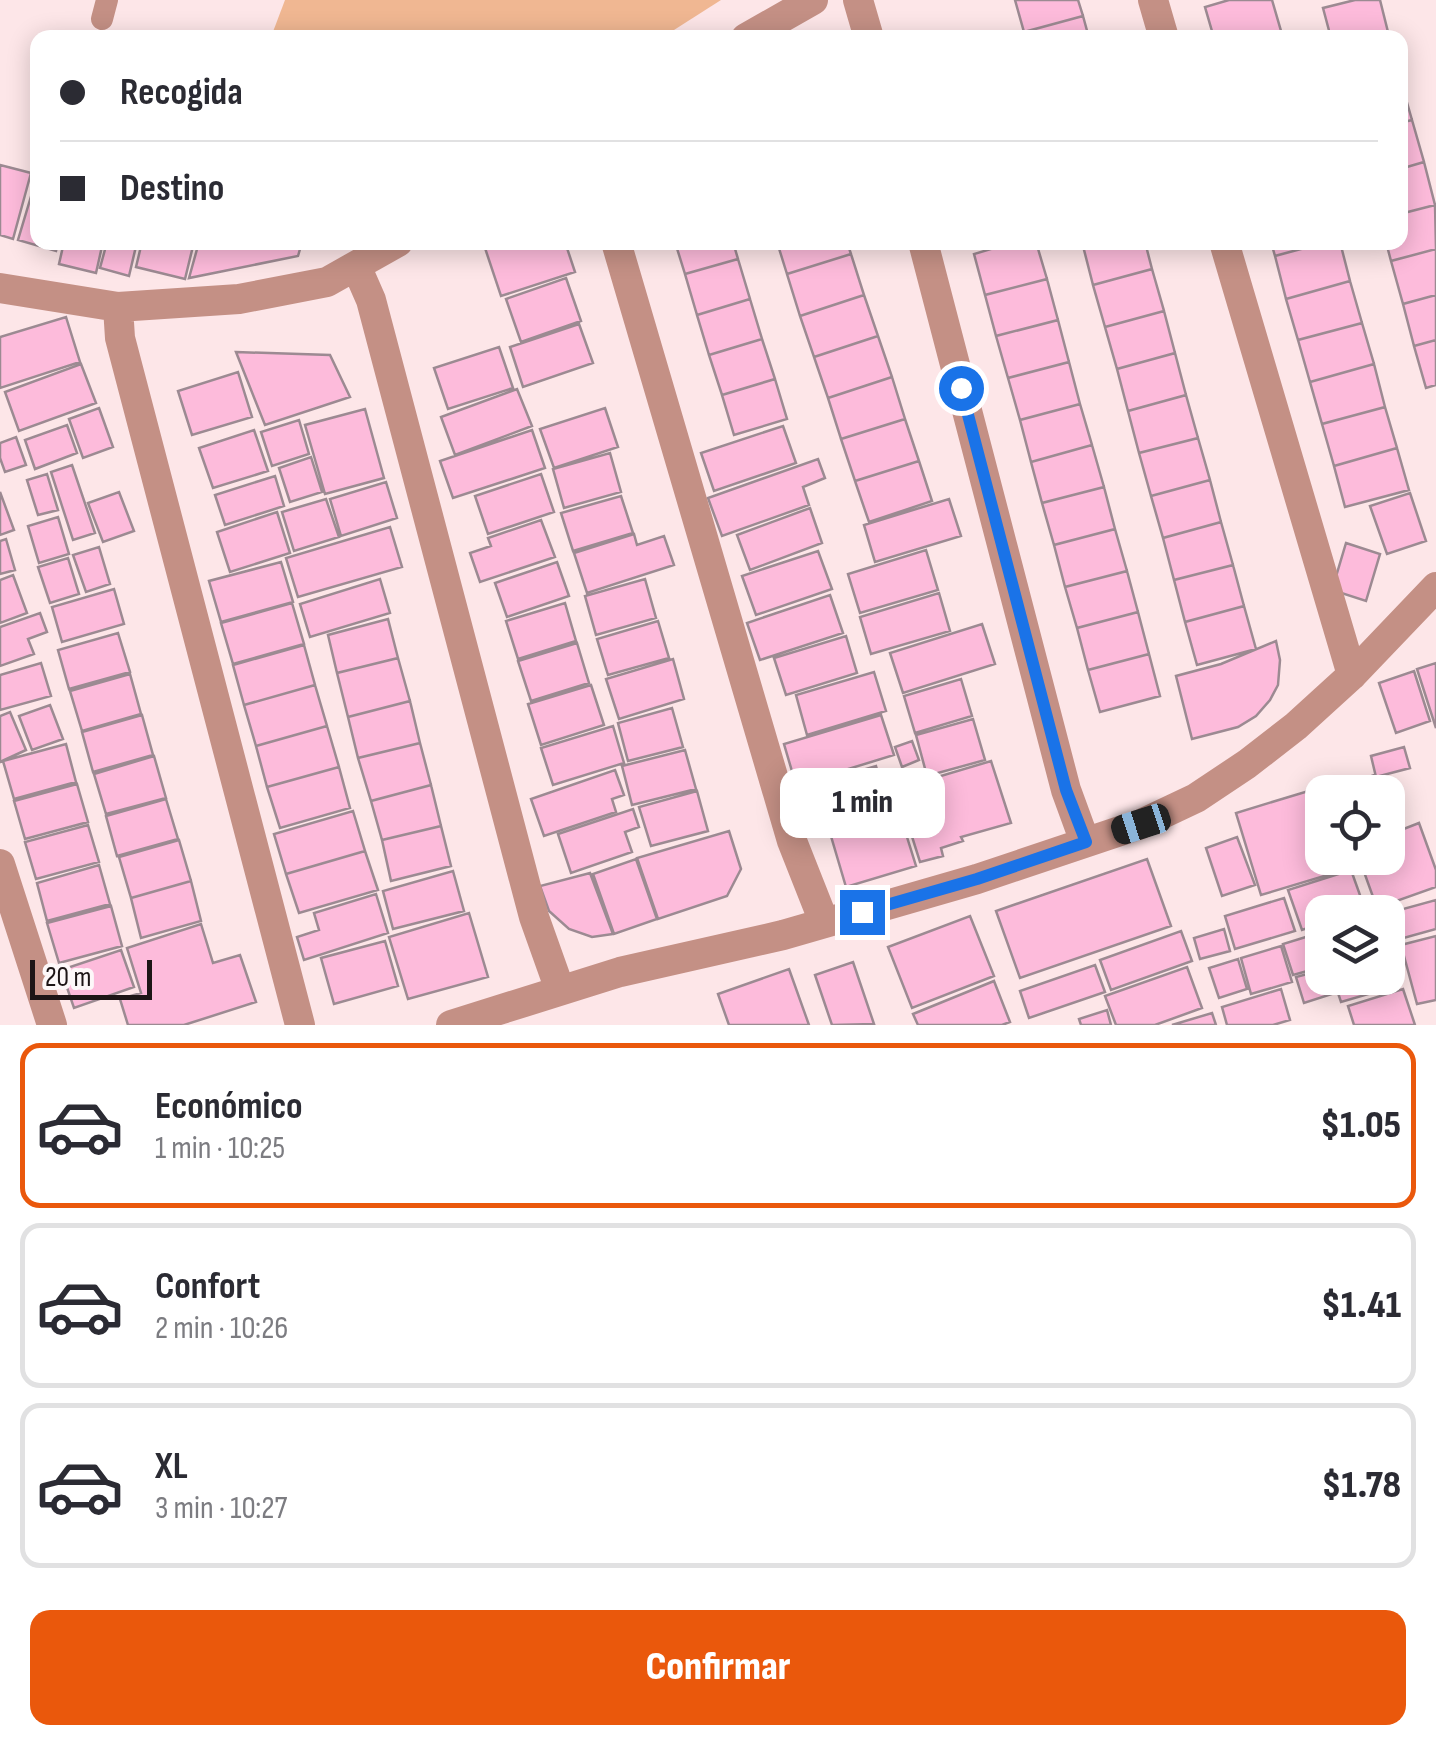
<!DOCTYPE html>
<html lang="es">
<head>
<meta charset="utf-8">
<style>
	:root { --surface:#fff; --page:#f7f7f7; --text:#2b2b33; --muted:#7c7c81; --line:#e1e1e2; --accent:#ea580c }
	body { margin:0; font-family:"Sofia Sans Condensed",sans-serif; background:var(--page); color:var(--text); height:100vh; display:flex; flex-direction:column; font-size:38px; white-space:nowrap }
	* { box-sizing:border-box; margin:0 }
	p { font-size:32px; color:var(--muted) }
	.icon { flex:none; width:55px; height:55px; fill:none; stroke:currentColor; stroke-width:2; stroke-linecap:round; stroke-linejoin:round }
	.map { position:relative; height:1025px; overflow:hidden }
	.details { display:flex; flex-direction:column; background:var(--surface); flex:1 }
	.details>* { flex:none }
	.guide { position:absolute; left:30px; top:30px; width:1378px; height:220px; border-radius:20px; box-shadow:0 5px 25px #0003; display:grid; align-content:center; height:220px; padding:0 30px; background:var(--surface) }
	.fabs { position:absolute; left:1305px; top:775px; display:grid; gap:20px }
	.fabs a { display:grid; place-items:center; width:100px; height:100px; border-radius:20px; background:var(--surface); box-shadow:0 5px 25px #0003; font-size:50px }
	.scale { position:absolute; left:30px; bottom:25px; width:122px; box-sizing:border-box; padding-left:10px; border:5px solid #1d1516; border-top:0; font-size:28px; line-height:35px; white-space:nowrap; color:#1d1516; -webkit-text-stroke:8px #fdf8f9; paint-order:stroke }
	.end { position:absolute; width:45px; height:45px; margin:-22px; border:12px solid #1a73e8; background:#fff; box-shadow:0 0 0 5px #fff }
	.from { border-radius:50% }
	.bubble { position:absolute; height:70px; border-radius:20px; background:var(--surface); box-shadow:0 5px 25px #0003; font-size:32px; font-weight:800; line-height:70px; text-align:center }
	.car { position:absolute; width:30px; height:60px; margin:-30px -15px; border-radius:12px; box-shadow:0 0 8px 2px #0007; background:linear-gradient(#222 24%,#8ab4d8 0 40%,#222 0 76%,#8ab4d8 0 86%,#222 0) }
	.guide b { display:flex; align-items:center; gap:35px; height:95px; font-size:38px }
	.guide b+b { border-top:2px solid var(--line) }
	.guide i { width:25px; height:25px; background:var(--text) }
	ul { padding:18px 0 0; list-style:none }
	li { display:flex; align-items:center; gap:30px; height:165px; margin:0 20px 15px; padding:0 10px; border:5px solid var(--line); border-radius:20px }
	li div { flex:1 }
	li b { display:block; font-size:38px }
	li em { font-style:normal; font-weight:800 }
	li.on { border-color:var(--accent) }
	li>.icon { width:90px; height:90px; stroke-width:1.5 }
	.button { display:flex; gap:20px; margin-top:auto; padding:20px 30px }
	.button a { flex:1; height:115px; border-radius:20px; background:var(--accent); color:#fff; font-size:40px; font-weight:800; line-height:115px; text-align:center }
	.map>svg:first-child { display:block }
	.green { fill:#f0b792 }
	.building { fill:#fdbbdb; stroke:#9c8a92; stroke-width:2.5 }
	.lines { fill:none; stroke-linecap:round; stroke-linejoin:round }
	.lane { stroke:#c49085; stroke-width:22 }
	.street { stroke:#c49085; stroke-width:30 }
	.route { stroke:#1a73e8; stroke-width:12 }
</style>
</head>
<body>
<div class="map">
<svg width="1436" height="1025" viewBox="0 0 1436 1025">
	<rect width="100%" height="100%" fill="#fde6e8"/>
	<path class="green" d="M285,0H721L663,37H271Z"/>
	<path class="building" d="M1015,0H1078L1083,16L1024,32Z
		M1229,0H1272L1281,31L1256,38H1214L1205,7Z
		M1355,0H1380L1389,36L1331,38L1323,8Z
		M1083,16L1089,38H1025L1024,32Z
		M1400,78L1412,120L1400,123Z
		M1412,120L1424,162L1400,169V123Z
		M1424,162L1435,205L1400,214V169Z
		M0,165L31,173L13,239L0,235Z
		M38,173V242H58L56,251L18,240Z
		M1435,205L1436,249L1391,261L1386,242H1400V214Z
		M64,242H103L96,273L59,264Z
		M107,242H137L129,276L100,268Z
		M142,242H194L185,279L136,267Z
		M199,242H302L298,256L189,278Z
		M483,242H565L575,272L501,296Z
		M675,242H733L738,259L685,274Z
		M777,242H847L851,254L787,274Z
		M1014,242H1036L1047,279L985,295L974,254Z
		M1082,242H1145L1152,269L1093,285Z
		M1271,242H1327L1275,256Z
		M1327,242H1340L1350,281L1286,299L1275,256Z
		M1436,249V295L1403,304L1391,261Z
		M851,254L864,295L800,316L787,274Z
		M738,259L750,299L697,315L685,274Z
		M1152,269L1164,311L1105,327L1093,285Z
		M566,278L581,321L521,342L506,299Z
		M1047,279L1058,320L996,336L985,295Z
		M1350,281L1362,323L1298,340L1286,299Z
		M864,295L878,336L814,357L800,316Z
		M1436,295V340L1414,346L1403,304Z
		M750,299L762,339L709,355L697,315Z
		M1164,311L1175,353L1117,369L1105,327Z
		M66,317L80,362L0,388V337Z
		M1058,320L1069,362L1008,378L996,336Z
		M1362,323L1374,364L1310,382L1298,340Z
		M579,324L593,363L523,387L510,347Z
		M878,336L892,377L828,398L814,357Z
		M762,339L775,379L722,395L709,355Z
		M1436,340V385L1426,388L1414,346Z
		M499,347L513,388L448,409L434,368Z
		M236,352L330,355L350,397L265,425Z
		M1175,353L1186,395L1128,411L1117,369Z
		M1069,362L1080,404L1020,420L1008,378Z
		M81,364L96,403L19,431L5,392Z
		M1374,364L1385,407L1322,424L1310,382Z
		M238,372L252,417L192,435L178,391Z
		M892,377L905,419L841,439L828,398Z
		M775,379L787,419L734,435L722,395Z
		M517,389L532,426L455,455L441,417Z
		M1186,395L1198,438L1139,453L1128,411Z
		M1080,404L1092,445L1031,462L1020,420Z
		M1385,407L1397,448L1334,466L1322,424Z
		M99,408L113,447L83,458L69,419Z
		M605,408L618,447L554,468L540,429Z
		M365,409L384,478L325,494L305,425Z
		M905,419L919,461L855,481L841,439Z
		M299,420L309,454L272,466L261,432Z
		M67,425L77,453L35,469L25,440Z
		M783,426L796,463L714,491L701,453Z
		M254,430L268,471L213,488L199,448Z
		M532,430L545,468L453,498L440,461Z
		M16,437L26,465L5,472L0,458V443Z
		M1198,438L1210,480L1151,496L1139,453Z
		M1092,445L1104,487L1042,503L1031,462Z
		M1397,448L1409,490L1345,507L1334,466Z
		M610,453L621,492L564,508L553,469Z
		M311,457L322,492L290,502L279,468Z
		M818,459L825,478L803,487L809,505L722,536L708,498Z
		M919,461L932,501L869,522L855,481Z
		M72,465L95,533L73,540L51,472Z
		M47,474L58,510L38,515L27,480Z
		M541,474L554,512L488,534L475,496Z
		M275,476L284,506L225,525L215,495Z
		M1210,480L1221,522L1163,538L1151,496Z
		M386,482L397,518L341,536L330,499Z
		M1104,487L1115,529L1054,545L1042,503Z
		M0,492L14,530L0,535Z
		M119,492L134,531L103,542L88,503Z
		M1410,493L1426,541L1387,554L1370,506Z
		M621,496L633,533L573,551L561,513Z
		M326,499L339,537L294,551L282,512Z
		M949,499L961,536L875,562L864,525Z
		M810,508L822,543L750,570L737,535Z
		M277,512L290,553L230,572L217,532Z
		M58,517L69,554L39,563L28,526Z
		M541,520L555,557L480,582L470,553L491,546L488,538Z
		M1221,522L1233,565L1174,580L1163,538Z
		M390,527L402,567L298,597L286,558Z
		M1115,529L1127,571L1065,587L1054,545Z
		M634,534L637,545L664,536L674,565L587,593L574,553Z
		M6,539L15,570L0,574V541Z
		M1346,543L1380,554L1366,601L1332,590Z
		M99,547L110,584L86,592L73,555Z
		M926,550L938,590L860,613L848,574Z
		M818,551L832,589L756,615L742,576Z
		M68,558L79,594L50,603L38,567Z
		M281,562L293,602L221,622L209,581Z
		M557,562L569,596L507,617L495,583Z
		M1233,565L1244,606L1185,622L1174,580Z
		M1127,571L1138,612L1077,628L1065,587Z
		M13,575L27,613L0,623V580Z
		M380,579L390,613L310,637L300,604Z
		M645,579L656,618L596,635L585,596Z
		M114,589L124,624L62,642L52,607Z
		M939,593L950,631L871,654L860,617Z
		M830,595L843,633L760,660L747,623Z
		M292,603L304,644L233,664L221,623Z
		M565,603L576,641L518,659L506,621Z
		M1244,606L1256,649L1197,665L1185,622Z
		M1138,612L1149,654L1088,670L1077,628Z
		M40,613L47,632L28,639L34,654L0,666V627Z
		M388,619L398,658L337,673L328,635Z
		M658,621L669,658L608,675L597,639Z
		M982,624L995,664L903,693L890,653Z
		M118,633L130,672L69,689L58,650Z
		M846,636L857,673L786,695L774,658Z
		M1276,641L1280,660L1278,685L1270,700L1256,716L1238,727L1192,739L1176,676L1221,664Z
		M577,643L589,683L531,701L518,661Z
		M304,645L315,685L244,705L233,665Z
		M1149,654L1160,696L1100,712L1088,670Z
		M398,658L410,701L348,717L337,673Z
		M673,659L684,699L619,719L606,679Z
		M41,663L51,696L0,710V675Z
		M1436,663V728L1417,669Z
		M1414,671L1430,721L1396,733L1379,683Z
		M874,672L886,711L807,735L796,695Z
		M130,674L141,714L82,731L70,691Z
		M961,679L972,716L915,733L904,696Z
		M315,685L327,726L256,746L244,705Z
		M591,685L604,725L541,745L528,704Z
		M410,701L420,743L358,758L348,717Z
		M50,705L63,739L32,750L19,716Z
		M672,708L683,747L628,761L618,723Z
		M10,712L26,750L0,762V716Z
		M142,715L153,755L93,772L82,732Z
		M881,715L894,755L796,785L784,744Z
		M973,719L985,760L927,776L916,735Z
		M327,726L339,767L267,787L256,746Z
		M613,726L624,763L553,785L541,748Z
		M912,741L919,760L902,767L895,747Z
		M420,743L431,785L371,801L358,758Z
		M66,744L76,782L14,799L3,761Z
		M1404,747L1410,768L1376,777L1371,756Z
		M685,750L696,789L632,805L622,766Z
		M154,756L166,798L106,814L94,774Z
		M991,761L1011,823L961,837L963,841L941,848L943,856L920,862L897,789Z
		M876,766L887,805L828,821L817,783Z
		M339,767L350,808L280,828L267,787Z
		M615,770L624,795L612,799L616,812L544,836L531,799Z
		M1374,775L1380,792L1330,791Z
		M77,784L88,822L25,839L14,801Z
		M431,785L441,826L382,840L371,801Z
		M1315,789L1322,812L1320,837L1322,858H1326L1331,874L1261,895L1236,813Z
		M697,791L708,831L651,846L639,807Z
		M166,799L178,839L117,856L106,816Z
		M897,805L916,866L846,887L828,826Z
		M633,809L639,827L625,832L632,852L571,873L558,834Z
		M353,811L365,851L286,874L274,834Z
		M1419,823L1436,870V887L1377,908L1359,858H1388V835Z
		M88,825L99,862L36,879L25,842Z
		M441,826L451,866L391,881L382,840Z
		M729,831L741,869L727,896L658,919L637,858Z
		M1237,837L1255,885L1222,896L1206,848Z
		M179,840L191,881L131,898L119,857Z
		M365,851L378,890L299,913L286,874Z
		M636,859L657,919L614,934L593,874Z
		M1147,859L1171,926L1020,978L996,911Z
		M99,865L110,904L47,921L37,883Z
		M1351,870L1365,909L1322,912V923L1302,930L1288,890Z
		M453,871L464,911L393,929L383,891Z
		M590,873L613,934L592,937L569,929L549,911L540,886Z
		M191,881L201,921L141,938L131,898Z
		M376,894L388,933L304,960L297,937L319,930L314,913Z
		M1284,898L1295,931L1235,949L1225,916Z
		M1436,900V929L1400,939L1392,912Z
		M111,906L122,946L59,963L47,923Z
		M469,913L488,977L408,999L389,937Z
		M970,916L994,976L912,1008L888,947Z
		M201,924L213,963L240,955L256,1002L184,1025H128L120,999L141,993L127,948Z
		M1224,929L1230,951L1200,959L1194,938Z
		M1181,931L1192,961L1111,990L1100,960Z
		M1322,932V967L1293,975L1283,944Z
		M1436,936V1000L1417,1004L1401,945Z
		M385,941L398,986L334,1004L321,958Z
		M1281,946L1292,982L1251,994L1241,958Z
		M121,950L134,987L74,1008L61,970Z
		M1388,957L1396,986L1341,1002L1333,978H1388Z
		M1238,959L1247,989L1219,998L1209,968Z
		M853,962L874,1024L832,1025L815,975Z
		M1095,965L1105,992L1029,1018L1020,991Z
		M1187,967L1202,1008L1155,1025H1116L1105,996Z
		M789,969L809,1025H729L718,994Z
		M1322,970V978H1330L1335,993L1304,1003L1296,977Z
		M994,981L1010,1022L1002,1025H918L913,1014Z
		M1281,989L1290,1020L1273,1025H1227L1222,1007Z
		M1403,989L1415,1025H1354L1348,1006Z
		M1107,1010L1111,1025H1081L1079,1019Z
		M1212,1013L1216,1025H1172Z"/>
	<g class="lines">
		<path class="lane" d="M102,19L107,0"/>
		<path class="street" d="M858,0L869,38
			M1153,0L1164,38
			M746,38L813,0
			M616,242L792,841L824,922
			M923,242L1066,790L1085,842
			M1224,242L1352,675
			M357,268L371,300L534,917L560,990
			M0,288L118,307L239,299L327,282L398,242
			M118,307L120,338L300,1025
			M0,864L52,1025
			M451,1025L620,972L783,935L977,879L1141,824L1196,798L1247,764L1296,726L1352,675L1436,587"/>
	</g>
	<g class="lines">
		<path class="route" d="M862,912L977,879L1086,842L1066,790L961,388"/>
	</g>
</svg>
<div class="fabs">
<a><svg class="icon" aria-label="locate" viewBox="0 0 24 24"><circle cx="12" cy="12" r="6"/><path d="M12 2v4M12 18v4M2 12h4M18 12h4"/></svg></a>
<a><svg class="icon" aria-label="layers" viewBox="0 0 24 24"><path d="M12 4l9 5-9 5-9-5zM3 14l9 5 9-5"/></svg></a>
</div>
<div class="scale">20 m</div>
<i class="end from" style="left:961px;top:388px"></i>
<i class="end" style="left:862px;top:912px"></i>
<div class="bubble" style="left:780px;top:768px;width:165px">1 min</div>
<i class="car" style="left:1141px;top:824px;rotate:252deg"></i>
<div class="guide">
<b><i class="from"></i>Recogida</b>
<b><i></i>Destino</b>
</div>
</div>
<section class="details">
<ul>
<li class="on"><svg class="icon" aria-label="car" viewBox="0 0 24 24"><path d="M5 17H2v-5l4-1 3-4h7l3 4 3 1v5h-3M9 17h6M6 11h13"/><circle cx="7" cy="17" r="2"/><circle cx="17" cy="17" r="2"/></svg><div><b>Económico</b><p>1 min · 10:25</p></div><em>$1.05</em></li>
<li><svg class="icon" aria-label="car" viewBox="0 0 24 24"><path d="M5 17H2v-5l4-1 3-4h7l3 4 3 1v5h-3M9 17h6M6 11h13"/><circle cx="7" cy="17" r="2"/><circle cx="17" cy="17" r="2"/></svg><div><b>Confort</b><p>2 min · 10:26</p></div><em>$1.41</em></li>
<li><svg class="icon" aria-label="car" viewBox="0 0 24 24"><path d="M5 17H2v-5l4-1 3-4h7l3 4 3 1v5h-3M9 17h6M6 11h13"/><circle cx="7" cy="17" r="2"/><circle cx="17" cy="17" r="2"/></svg><div><b>XL</b><p>3 min · 10:27</p></div><em>$1.78</em></li>
</ul>
<div class="button"><a>Confirmar</a></div>
</section>
</body>
</html>
